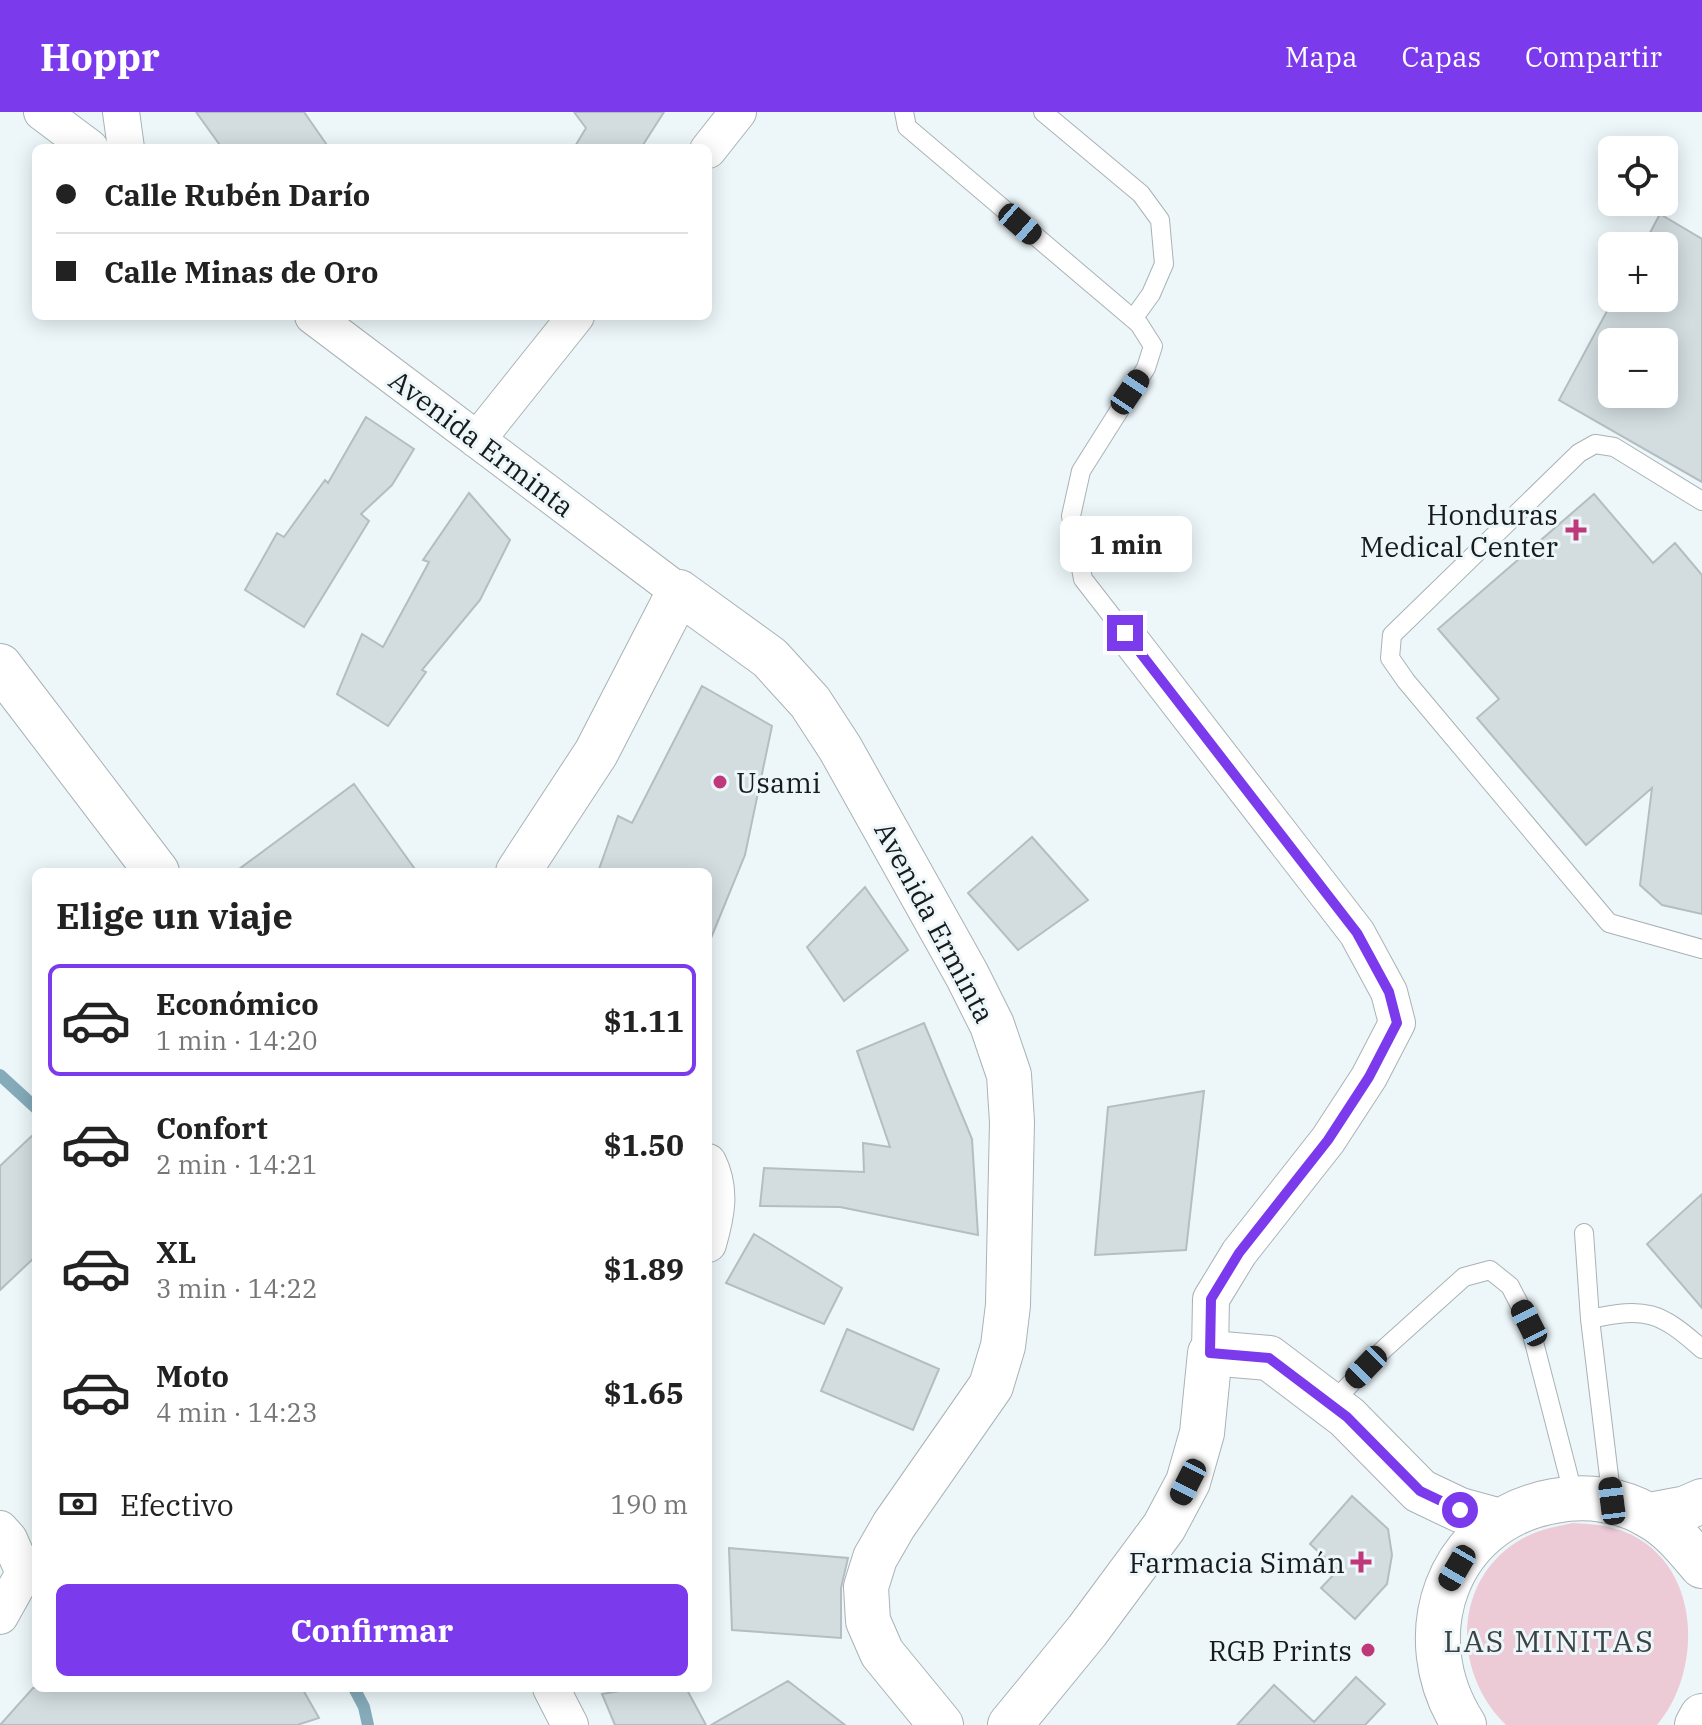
<!DOCTYPE html>
<html lang="es">
<head>
<meta charset="utf-8">
<style>
	:root { --surface:#fff; --page:#f2f2f2; --text:#222; --muted:#767676; --line:#e0e0e0; --accent:#7c3aed }
	body { margin:0; font-family:"IBM Plex Serif",serif; background:var(--page); color:var(--text); height:100vh; display:flex; flex-direction:column; font-size:30px; white-space:nowrap }
	* { box-sizing:border-box; margin:0 }
	p { font-size:26px; color:var(--muted) }
	.icon { flex:none; width:44px; height:44px; fill:none; stroke:currentColor; stroke-width:2; stroke-linecap:round; stroke-linejoin:round }
	.map { position:relative; flex:1; overflow:hidden }
	.side { position:absolute; left:32px; top:756px; width:680px; height:824px; display:flex; flex-direction:column; background:var(--surface); border-radius:12px; box-shadow:0 4px 20px #0003 }
	.side>* { flex:none }
	.hud { position:absolute; left:32px; top:32px; width:680px; height:176px; border-radius:12px; box-shadow:0 4px 20px #0003; display:grid; align-content:center; height:176px; padding:0 24px; background:var(--surface) }
	.controls { position:absolute; left:1598px; top:24px; display:grid; gap:16px }
	.controls a { display:grid; place-items:center; width:80px; height:80px; border-radius:12px; background:var(--surface); box-shadow:0 4px 20px #0003; font-size:40px }
	.end { position:absolute; width:36px; height:36px; margin:-18px; border:10px solid #7c3aed; background:#fff; box-shadow:0 0 0 4px #fff }
	.from { border-radius:50% }
	.bubble { position:absolute; height:56px; border-radius:12px; background:var(--surface); box-shadow:0 4px 20px #0003; font-size:26px; font-weight:700; line-height:56px; text-align:center }
	.car { position:absolute; width:24px; height:48px; margin:-24px -12px; border-radius:10px; box-shadow:0 0 6px 2px #0007; background:linear-gradient(#222 24%,#8ab4d8 0 40%,#222 0 76%,#8ab4d8 0 86%,#222 0) }
	.hud b { display:flex; align-items:center; gap:28px; height:76px; font-size:30px }
	.hud b+b { border-top:2px solid var(--line) }
	.hud i { width:20px; height:20px; background:var(--text) }
	ul { padding:0; list-style:none }
	li { display:flex; align-items:center; gap:24px; height:112px; margin:0 16px 12px; padding:0 8px; border:4px solid transparent; border-radius:12px }
	li div { flex:1 }
	li b { display:block; font-size:30px }
	li em { font-style:normal; font-weight:700 }
	li.active { border-color:var(--accent) }
	li>.icon { width:72px; height:72px; stroke-width:1.5 }
	h2 { padding:0 24px; font-size:36px; line-height:96px }
	.pay { display:flex; align-items:center; gap:20px; height:88px; padding:0 24px; font-size:30px }
	.pay p { margin-inline-start:auto }
	.button { display:flex; gap:16px; margin-top:auto; padding:16px 24px }
	.button a { flex:1; height:92px; border-radius:12px; background:var(--accent); color:#fff; font-size:32px; font-weight:700; line-height:92px; text-align:center }
	header { display:flex; align-items:center; gap:48px; box-sizing:border-box; height:112px; padding:0 40px; background:var(--accent); color:#fff }
	header strong { font-size:38px }
	nav { display:flex; gap:44px; margin-inline-start:auto; font-size:28px }
	.map>svg:first-child { display:block }
	.green { fill:#eccad6 }
	.lines { fill:none; stroke-linecap:round; stroke-linejoin:round }
	.stream { stroke:#85abba; stroke-width:12 }
	.building { fill:#d3dde0; stroke:#b4bdc1; stroke-width:2; fill-rule:evenodd }
	.service-casing { stroke:#a9b2b5; stroke-width:20 }
	.minor-casing { stroke:#a9b2b5; stroke-width:38 }
	.tertiary-casing { stroke:#a9b2b5; stroke-width:46 }
	.service { stroke:#fff; stroke-width:18 }
	.minor { stroke:#fff; stroke-width:36 }
	.tertiary { stroke:#fff; stroke-width:44 }
	.route { stroke:#7c3aed; stroke-width:10 }
	.poi-dot { fill:#be387a; stroke:#edf7fa; stroke-width:3 }
	.labels { text-anchor:middle; dominant-baseline:central; stroke-width:6; stroke-linejoin:round; paint-order:stroke }
	.street-label { font-size:28px; fill:#181b1d; stroke:#edf7fa }
	.poi-label { font-size:28px; fill:#181b1d; stroke:#edf7fa; text-anchor:end }
	.neighbourhood-label { font-size:30px; letter-spacing:2px; fill:#3b4346; stroke:#edf7fa }
</style>
</head>
<body>
<header>
<strong>Hoppr</strong>
<nav><a>Mapa</a><a>Capas</a><a>Compartir</a></nav>
</header>
<div class="map">
<svg width="1702" height="1613" viewBox="0 0 1702 1613">
	<rect width="100%" height="100%" fill="#edf7fa"/>
	<path class="green" d="M1573,1411C1594,1412 1613,1414 1632,1423C1702,1458 1702,1560 1657,1613H1506C1454,1563 1451,1474 1515,1431C1533,1419 1552,1415 1573,1411Z"/>
	<g class="lines">
		<path class="stream" d="M0,963L36,996
			M354,1576L364,1595L368,1613"/>
	</g>
	<path class="building" d="M196,0H304L329,36H222Z
		M574,0H664L641,36H574L586,16Z
		M1660,102L1702,127V370L1559,288L1614,186H1664V134H1643ZM1612,230H1664V282H1612Z
		M366,305L414,337L392,373L361,402L369,409L304,515L245,478L277,421L284,425L325,368L328,371Z
		M469,381L510,428L480,488L422,558L426,560L388,614L337,582L362,522L383,535L429,450L423,448Z
		M1594,382L1653,451L1675,431L1702,463V802L1662,793L1640,773L1652,676L1586,733L1477,606L1499,587L1438,517Z
		M702,574L772,614L745,743L709,831L708,760H598L618,704L632,711Z
		M354,672L417,760H235Z
		M1032,725L1088,788L1018,838L968,781Z
		M865,775L908,838L844,889L807,835Z
		M924,911L972,1027L978,1123L840,1095L760,1094L764,1056L864,1060L863,1031L890,1035L857,939Z
		M1204,979L1186,1138L1095,1143L1108,995Z
		M36,1020V1144L0,1178V1054Z
		M1702,1082V1196L1647,1132Z
		M754,1122L842,1176L824,1212L726,1171Z
		M847,1217L939,1257L913,1318L821,1279Z
		M1352,1384L1388,1417L1392,1443L1387,1472L1355,1507L1321,1476L1338,1458L1310,1432Z
		M729,1436L848,1446L841,1476V1526L732,1518Z
		M1356,1565L1385,1592L1365,1613H1237L1274,1573L1314,1610Z
		M788,1569L845,1613H711Z
		M33,1576H302L319,1606L297,1613H0Z
		M637,1576H686L706,1613H615L602,1582Z"/>
	<g class="lines">
		<defs>
			<path id="service" d="M904,0L907,15L1139,212L1153,234L1146,256L1081,359L1071,404L1083,467L1125,521
				M1043,0L1141,82L1160,108L1164,152L1151,182L1133,207
				M1702,389L1614,335L1595,332L1579,341L1392,523L1390,546L1406,569L1609,811L1702,837
				M1584,1121L1590,1207L1612,1389
				M1590,1207C1646,1195 1659,1199 1702,1237
				M1330,1293L1384,1237L1464,1165L1490,1158L1510,1174L1529,1211L1574,1385"/>
			<path id="minor" d="M42,0L90,36
				M121,0L126,36
				M708,38L738,0
				M313,204L679,480
				M477,328L576,204
				M1125,521L1357,821L1389,880L1397,911L1369,965L1328,1028L1239,1141L1211,1187L1210,1241
				M708,1050C722,1078 716,1104 708,1132
				M0,1417L9,1427L24,1461L0,1504
				M551,1576L570,1613"/>
			<path id="tertiary" d="M0,554L157,760
				M518,760L596,641L679,480L770,546L810,590L840,636L967,863L992,913L1009,963L1012,1010L1008,1193L1003,1234L991,1274L894,1413L875,1446L866,1475L868,1509L882,1541L941,1613
				M1649,1403L1686,1396L1702,1389
				M1010,1613L1087,1519L1164,1415L1188,1370L1202,1321L1210,1241L1269,1246L1347,1305L1420,1379L1460,1398L1500,1409
				M1464,1613C1407,1525 1446,1408 1554,1389C1586,1383 1621,1387 1649,1404C1671,1416 1686,1435 1702,1454
				M1697,1613L1702,1604"/>
		</defs>
		<use href="#service" class="service-casing"/>
		<use href="#minor" class="minor-casing"/>
		<use href="#tertiary" class="tertiary-casing"/>
		<use href="#service" class="service"/>
		<use href="#minor" class="minor"/>
		<use href="#tertiary" class="tertiary"/>
	</g>
	<g class="lines">
		<path class="route" d="M1125,521L1357,821L1389,880L1397,911L1369,965L1328,1028L1239,1141L1211,1187L1210,1241L1269,1246L1347,1305L1420,1379L1460,1398"/>
	</g>
	<g class="poi-dot">
		<path d="M1572 406h8v8h8v8h-8v8h-8v-8h-8v-8h8z"/>
		<circle cx="720" cy="670" r="8"/>
		<path d="M1357 1438h8v8h8v8h-8v8h-8v-8h-8v-8h8z"/>
		<circle cx="1368" cy="1538" r="8"/>
	</g>
	<g class="labels">
		<g class="street-label">
			<text transform="translate(482 331) rotate(37)">Avenida Erminta</text>
			<text transform="translate(935 810) rotate(62)">Avenida Erminta</text>
		</g>
		<g class="poi-label">
			<text x="1558" y="402">Honduras<tspan x="1558" dy="32">Medical Center</tspan></text>
			<text x="736" y="670" text-anchor="start">Usami</text>
			<text x="1345" y="1450">Farmacia Simán</text>
			<text x="1352" y="1538">RGB Prints</text>
		</g>
		<g class="neighbourhood-label">
			<text x="1549" y="1528">LAS MINITAS</text>
		</g>
	</g>
</svg>
<div class="controls">
<a><svg class="icon" aria-label="locate" viewBox="0 0 24 24"><circle cx="12" cy="12" r="6"/><path d="M12 2v4M12 18v4M2 12h4M18 12h4"/></svg></a>
<a>+</a>
<a>−</a>
</div>
<i class="end from" style="left:1460px;top:1398px"></i>
<i class="end" style="left:1125px;top:521px"></i>
<div class="bubble" style="left:1060px;top:404px;width:132px">1 min</div>
<i class="car" style="left:1020px;top:112px;rotate:131deg"></i>
<i class="car" style="left:1130px;top:280px;rotate:34deg"></i>
<i class="car" style="left:1529px;top:1211px;rotate:333deg"></i>
<i class="car" style="left:1366px;top:1255px;rotate:224deg"></i>
<i class="car" style="left:1188px;top:1370px;rotate:207deg"></i>
<i class="car" style="left:1612px;top:1389px;rotate:353deg"></i>
<i class="car" style="left:1457px;top:1456px;rotate:210deg"></i>
<div class="hud">
<b><i class="from"></i>Calle Rubén Darío</b>
<b><i></i>Calle Minas de Oro</b>
</div>
<section class="side">
<h2>Elige un viaje</h2>
<ul>
<li class="active"><svg class="icon" aria-label="car" viewBox="0 0 24 24"><path d="M5 17H2v-5l4-1 3-4h7l3 4 3 1v5h-3M9 17h6M6 11h13"/><circle cx="7" cy="17" r="2"/><circle cx="17" cy="17" r="2"/></svg><div><b>Económico</b><p>1 min · 14:20</p></div><em>$1.11</em></li>
<li><svg class="icon" aria-label="car" viewBox="0 0 24 24"><path d="M5 17H2v-5l4-1 3-4h7l3 4 3 1v5h-3M9 17h6M6 11h13"/><circle cx="7" cy="17" r="2"/><circle cx="17" cy="17" r="2"/></svg><div><b>Confort</b><p>2 min · 14:21</p></div><em>$1.50</em></li>
<li><svg class="icon" aria-label="car" viewBox="0 0 24 24"><path d="M5 17H2v-5l4-1 3-4h7l3 4 3 1v5h-3M9 17h6M6 11h13"/><circle cx="7" cy="17" r="2"/><circle cx="17" cy="17" r="2"/></svg><div><b>XL</b><p>3 min · 14:22</p></div><em>$1.89</em></li>
<li><svg class="icon" aria-label="car" viewBox="0 0 24 24"><path d="M5 17H2v-5l4-1 3-4h7l3 4 3 1v5h-3M9 17h6M6 11h13"/><circle cx="7" cy="17" r="2"/><circle cx="17" cy="17" r="2"/></svg><div><b>Moto</b><p>4 min · 14:23</p></div><em>$1.65</em></li>
</ul>
<div class="pay"><svg class="icon" aria-label="cash" viewBox="0 0 24 24"><path d="M3 7h18v10H3z"/><circle cx="12" cy="12" r="2"/></svg>Efectivo<p>190 m</p></div>
<div class="button"><a>Confirmar</a></div>
</section>
</div>
</body>
</html>
